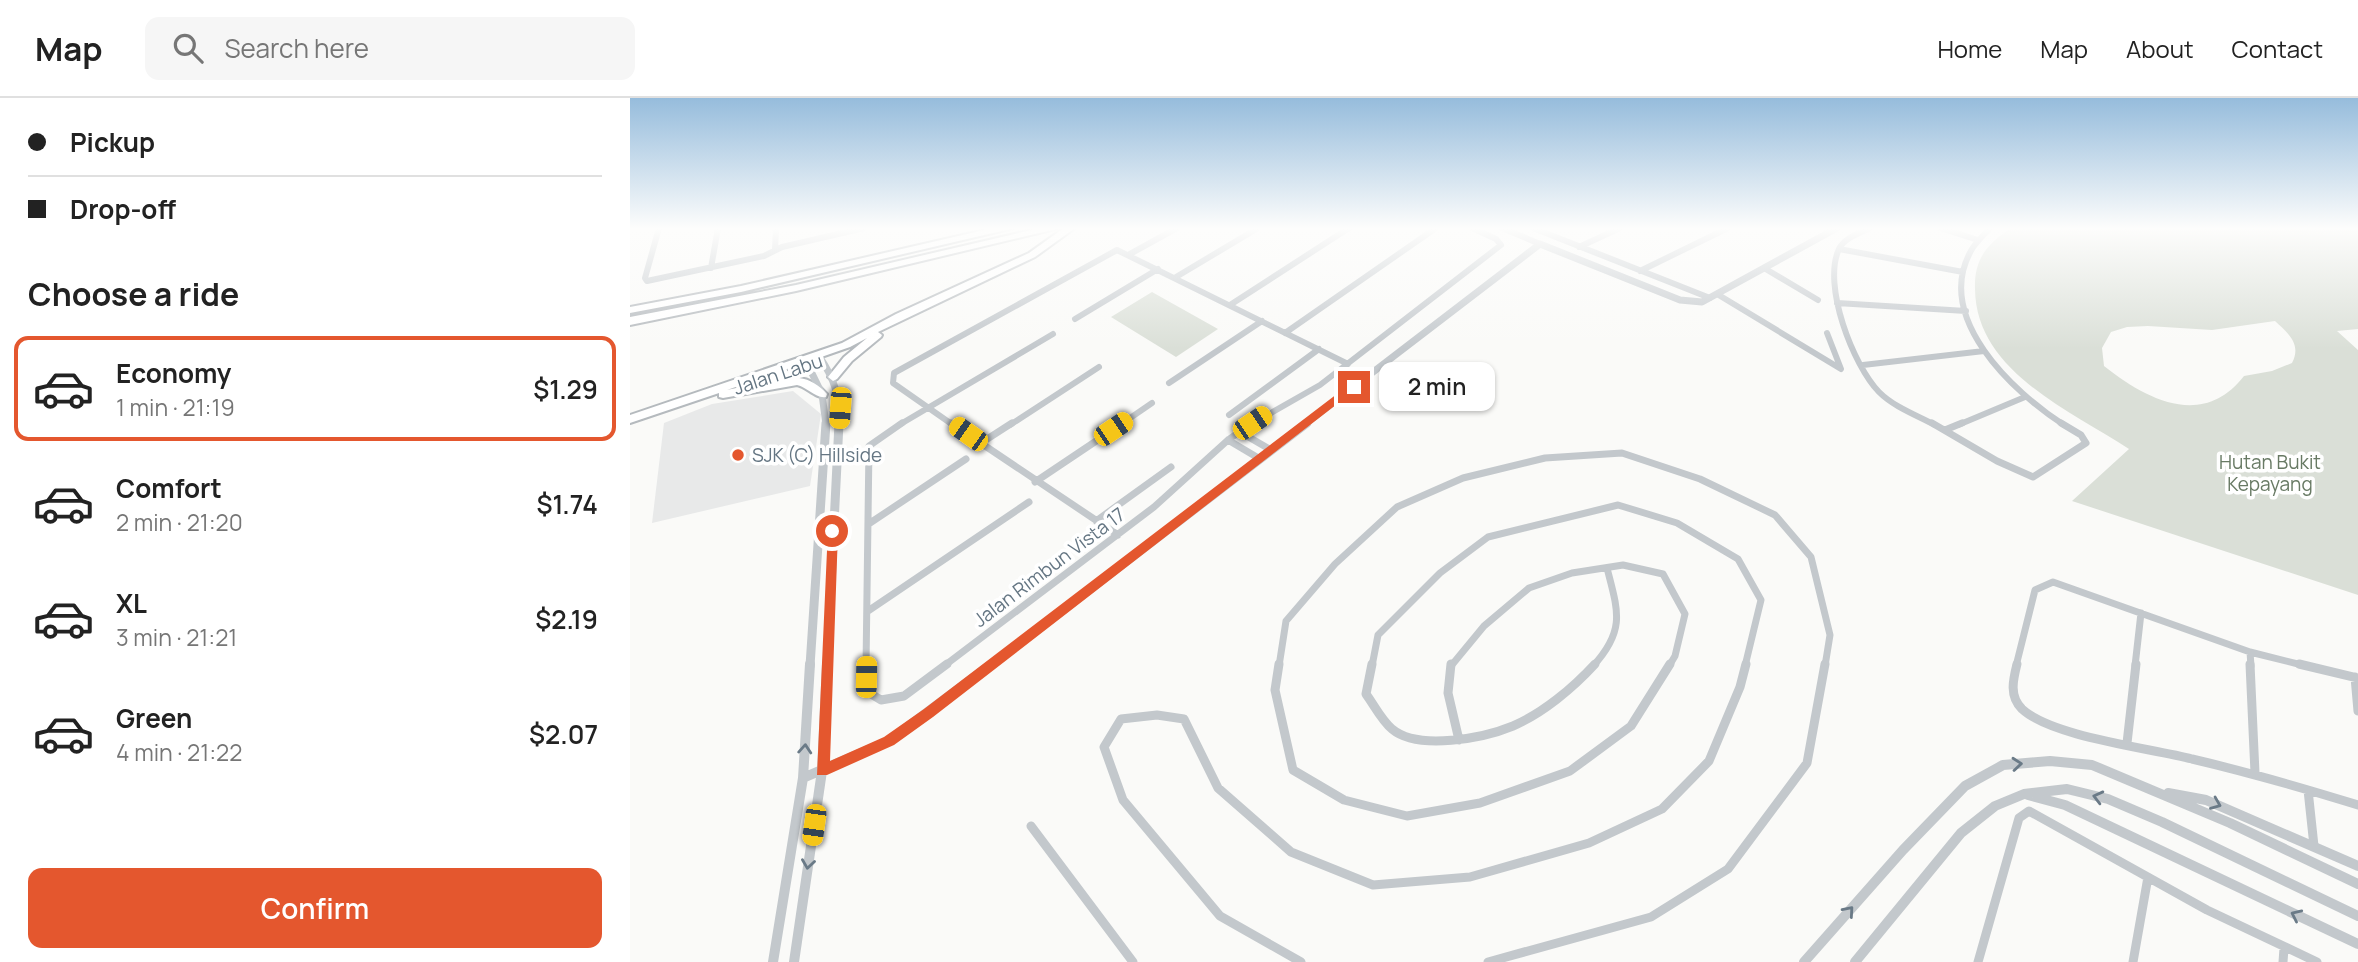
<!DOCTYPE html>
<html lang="en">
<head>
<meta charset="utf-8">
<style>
	:root { --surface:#fff; --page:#f6f6f6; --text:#222; --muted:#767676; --line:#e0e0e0; --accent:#e4572e }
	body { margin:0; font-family:Manrope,sans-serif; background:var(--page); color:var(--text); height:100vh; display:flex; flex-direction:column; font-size:26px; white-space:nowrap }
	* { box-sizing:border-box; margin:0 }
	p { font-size:23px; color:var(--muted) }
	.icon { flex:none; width:38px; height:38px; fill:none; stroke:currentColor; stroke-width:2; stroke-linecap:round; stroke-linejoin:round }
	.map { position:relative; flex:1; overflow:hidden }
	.details { display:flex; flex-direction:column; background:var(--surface); width:630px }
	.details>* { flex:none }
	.hud { display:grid; align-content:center; height:154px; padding:0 28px; background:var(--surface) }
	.end { position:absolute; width:32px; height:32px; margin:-16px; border:9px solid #e4572e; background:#fff; box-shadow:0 0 0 4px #fff }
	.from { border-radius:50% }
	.bubble { position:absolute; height:49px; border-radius:14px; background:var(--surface); box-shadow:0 2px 5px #0004; font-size:23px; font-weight:600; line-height:49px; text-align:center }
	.car { position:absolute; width:21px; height:42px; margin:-21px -10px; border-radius:9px; box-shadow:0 0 5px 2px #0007; background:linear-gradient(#f5c518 24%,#345 0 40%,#f5c518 0 76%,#345 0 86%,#f5c518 0) }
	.hud b { display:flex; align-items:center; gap:24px; height:66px; font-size:26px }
	.hud b+b { border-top:2px solid var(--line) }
	.hud i { width:18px; height:18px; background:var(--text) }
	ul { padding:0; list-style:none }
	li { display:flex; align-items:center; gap:21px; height:105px; margin:0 14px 10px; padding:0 14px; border:4px solid transparent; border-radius:14px }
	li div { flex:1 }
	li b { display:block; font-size:26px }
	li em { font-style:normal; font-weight:600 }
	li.on { border-color:var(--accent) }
	li>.icon { width:63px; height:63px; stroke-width:1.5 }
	h2 { padding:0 28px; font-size:32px; line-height:84px }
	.cta { display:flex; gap:14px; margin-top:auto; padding:14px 28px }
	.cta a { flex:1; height:80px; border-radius:14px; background:var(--accent); color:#fff; font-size:28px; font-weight:600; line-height:80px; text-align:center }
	header { display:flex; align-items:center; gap:42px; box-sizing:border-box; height:98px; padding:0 35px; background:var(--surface); border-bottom:2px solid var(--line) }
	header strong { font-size:33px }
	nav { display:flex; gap:38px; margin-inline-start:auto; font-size:24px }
	.search { width:490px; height:63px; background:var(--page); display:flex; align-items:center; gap:18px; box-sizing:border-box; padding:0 24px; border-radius:14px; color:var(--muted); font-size:26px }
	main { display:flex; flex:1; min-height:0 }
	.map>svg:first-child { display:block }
	.built { fill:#e8e9e9 }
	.green { fill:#dadfd7; fill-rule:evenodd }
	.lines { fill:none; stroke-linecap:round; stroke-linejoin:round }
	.primary-casing { stroke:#b5babe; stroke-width:4 }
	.motorway-casing { stroke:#b4b9bd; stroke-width:4 }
	.minor-far2 { stroke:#c3c8cc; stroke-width:6 }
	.minor-far1 { stroke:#c3c8cc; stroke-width:7 }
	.minor { stroke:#c3c8cc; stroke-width:9 }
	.tertiary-far2 { stroke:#c3c8cc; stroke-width:7 }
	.tertiary-far1 { stroke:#c3c8cc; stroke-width:9 }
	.tertiary { stroke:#c3c8cc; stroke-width:10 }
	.primary { fill:#fff; fill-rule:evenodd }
	.motorway { fill:#fff; fill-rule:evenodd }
	.oneway { stroke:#6a7a87 }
	.route { fill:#e4572e }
	.poi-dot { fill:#e4572e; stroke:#fff; stroke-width:2.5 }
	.labels { text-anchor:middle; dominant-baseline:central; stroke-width:7; stroke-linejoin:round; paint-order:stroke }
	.street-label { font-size:19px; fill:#657683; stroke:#fff }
	.poi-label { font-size:19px; fill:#657683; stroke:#fff; text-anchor:start }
	.park-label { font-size:19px; fill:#687a64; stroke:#fff }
</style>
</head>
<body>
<header>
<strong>Map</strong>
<div class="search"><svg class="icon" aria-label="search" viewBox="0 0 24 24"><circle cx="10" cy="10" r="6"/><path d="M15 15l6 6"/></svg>Search here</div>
<nav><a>Home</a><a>Map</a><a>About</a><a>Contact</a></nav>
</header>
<main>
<section class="details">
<div class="hud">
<b><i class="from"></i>Pickup</b>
<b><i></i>Drop-off</b>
</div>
<h2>Choose a ride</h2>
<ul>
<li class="on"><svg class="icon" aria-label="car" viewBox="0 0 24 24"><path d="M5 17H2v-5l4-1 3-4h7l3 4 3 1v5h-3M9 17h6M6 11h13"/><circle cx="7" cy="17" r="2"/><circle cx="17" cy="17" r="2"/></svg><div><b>Economy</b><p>1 min · 21:19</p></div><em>$1.29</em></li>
<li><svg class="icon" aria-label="car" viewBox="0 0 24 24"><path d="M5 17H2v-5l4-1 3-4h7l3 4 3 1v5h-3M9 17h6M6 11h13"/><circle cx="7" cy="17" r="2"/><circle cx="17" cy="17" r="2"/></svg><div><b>Comfort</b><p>2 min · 21:20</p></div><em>$1.74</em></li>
<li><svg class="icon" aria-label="car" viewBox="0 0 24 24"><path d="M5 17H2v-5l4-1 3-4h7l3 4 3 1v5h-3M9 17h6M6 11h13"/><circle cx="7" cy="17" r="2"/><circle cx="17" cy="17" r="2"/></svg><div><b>XL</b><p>3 min · 21:21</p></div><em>$2.19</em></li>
<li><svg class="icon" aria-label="car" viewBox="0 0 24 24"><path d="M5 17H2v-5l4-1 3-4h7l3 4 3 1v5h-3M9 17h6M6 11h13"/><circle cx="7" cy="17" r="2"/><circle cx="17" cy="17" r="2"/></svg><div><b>Green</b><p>4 min · 21:22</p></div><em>$2.07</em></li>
</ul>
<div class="cta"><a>Confirm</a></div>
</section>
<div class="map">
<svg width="1728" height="864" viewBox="0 0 1728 864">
	<rect width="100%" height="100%" fill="#fafaf8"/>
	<path class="built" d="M163,293L191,316L180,388L22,425L34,325L82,306Z"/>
	<path class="green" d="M1381,130H1728V231L1707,233L1728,252V497L1442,403L1499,351C1439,312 1346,273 1345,191C1344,161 1357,146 1381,130ZM1645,223C1658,235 1672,246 1662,265L1642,273L1614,278C1573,331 1517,302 1474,268L1472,250L1481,234L1497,229L1518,228L1582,232Z
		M522,194L588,231L546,259L481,219Z"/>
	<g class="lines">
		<defs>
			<path id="primary" d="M434,130H445L405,159L248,234L252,237L251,239L222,263L207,281L203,283L198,279L214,259L237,240L220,249L97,292C114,289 154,278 169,280C180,281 190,288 197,296L196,299C186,301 177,289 167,287L93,300L89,299V295L0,325V317L212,245L266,216L399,155Z"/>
			<path id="motorway" d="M363,130H384L111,194L0,215V209L111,188Z
				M410,130H430L166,193L0,227V219L166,187Z"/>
		</defs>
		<use href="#primary" class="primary-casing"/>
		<use href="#motorway" class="motorway-casing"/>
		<path class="minor-far2" d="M29,130L15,180L17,183L134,158L152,149L234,130
			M872,130L910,146
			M903,130L1080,200
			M1240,130C1230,135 1214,140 1209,151C1192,187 1223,267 1249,294C1264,309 1286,317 1305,327
			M1310,130L1348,142
			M1360,130C1354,137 1347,143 1342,151C1302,219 1383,294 1434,327
			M949,149L990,130
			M1209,151L1333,174
			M145,152L146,130
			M500,156L547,130
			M81,170L88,130
			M1134,170L1188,202
			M1010,173L1098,130
			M546,179L628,130
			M1087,196L1211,271L1197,235
			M1207,205L1336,213
			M600,207L719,130
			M445,221L528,171
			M655,235L806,130
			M1233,267L1354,253
			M539,285L632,223
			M599,317L689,251
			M269,327L423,236
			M323,327L263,285L264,275L487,152L718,266
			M380,327L469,269
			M490,327L522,305
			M620,327L690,287L871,147L866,141L842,130
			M1328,327L1395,299"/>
		<path class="minor-far1" d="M321,325L488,437
			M1302,325L1367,363L1403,379L1456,345L1451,337L1431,325
			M1315,332L1332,325
			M610,334L641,352
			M598,342L630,361
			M351,345L382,325
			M405,384L493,325
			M466,423L541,369
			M240,425L336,361
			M238,513L399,404
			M1620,554L1621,568
			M236,568L239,348L272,325
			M314,568L524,409L598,342L622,325
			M649,568L656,523L705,466L767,409L833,380L915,360L992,355L1070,381L1145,417L1181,459L1200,537L1195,568
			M742,568L748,537L810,475L858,439L988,407L1047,425L1108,461L1131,502L1115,568
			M821,568L854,528L899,490L942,475L993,467L1033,476L1055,516L1045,558L1039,568
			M963,568C996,532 988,513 977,470
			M1386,568L1405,492L1423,484L1620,554L1676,568
			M1505,568L1511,515"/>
		<path class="minor" d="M236,566V593L251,602L274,598L317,566
			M649,566L645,592L663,672L714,702L777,718L850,705L940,673L1001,628L1040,566
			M742,566L736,596C744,607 752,623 762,631C788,653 854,640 883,628C913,615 943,590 965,566
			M821,566L818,595L829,642
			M1387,566C1383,582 1379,598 1392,611C1422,639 1520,650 1562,661C1618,674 1673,690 1728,707
			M1620,566L1625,675
			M1669,566L1728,580
			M1725,579L1728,613
			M1497,645L1506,566
			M1678,692L1684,748
			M401,728L503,864
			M671,864L590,818L493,702L474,649L491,621L527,617L554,621L588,690L661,754L743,787L840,779L959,745L1032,711L1079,663L1110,589L1116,566
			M858,864L1021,819L1098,771L1177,665L1195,566
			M1348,864L1389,720L1399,713L1577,812L1687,864
			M1503,864L1518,779
			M1653,864L1654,850"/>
		<path class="tertiary-far2" d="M189,258C204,280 211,300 209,327
			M176,263L192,296L196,327
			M674,327L910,146L1050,202L1072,204L1207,130"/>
		<path class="tertiary-far1" d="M180,568L196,325
			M197,568L209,325
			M360,568L677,325"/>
		<path class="tertiary" d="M173,680L259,643L362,566
			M1538,695L1576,702L1728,768
			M1398,697L1435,707L1728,846
			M143,864L173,680L180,566
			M164,864L192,673L197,566
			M1174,864L1273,752L1335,688L1373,667L1420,663L1462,667L1600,725L1728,786
			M1225,864L1331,735L1365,708L1394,696L1437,691L1478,701L1532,724L1728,818"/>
		<use href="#primary" class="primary"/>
		<use href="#motorway" class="motorway"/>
	</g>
	<defs><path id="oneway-chevron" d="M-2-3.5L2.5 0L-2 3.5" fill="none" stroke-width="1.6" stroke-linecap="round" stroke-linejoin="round" transform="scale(1.75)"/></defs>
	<g class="oneway">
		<use href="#oneway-chevron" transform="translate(175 651) rotate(-86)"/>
		<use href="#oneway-chevron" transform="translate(1387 666) rotate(-5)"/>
		<use href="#oneway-chevron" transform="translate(1468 699) rotate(-166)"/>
		<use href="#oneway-chevron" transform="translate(1586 706) rotate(22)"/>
		<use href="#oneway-chevron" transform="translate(178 766) rotate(98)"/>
		<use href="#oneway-chevron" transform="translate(1219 813) rotate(-49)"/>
		<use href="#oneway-chevron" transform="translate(1666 817) rotate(-155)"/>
	</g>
	<linearGradient id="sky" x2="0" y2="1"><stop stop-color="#96bcdc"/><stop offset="0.52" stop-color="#fdfdfc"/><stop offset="1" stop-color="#fdfdfc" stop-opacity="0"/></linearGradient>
	<rect width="1728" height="251" fill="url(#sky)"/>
	<path class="route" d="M720,286L729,289L303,619L264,647L197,677H187L198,430L208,433L200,663L254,639L294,611Z"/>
	<circle class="poi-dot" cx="108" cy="357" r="7"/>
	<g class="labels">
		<g class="street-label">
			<text transform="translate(148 276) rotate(-18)">Jalan Labu</text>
			<text transform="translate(419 469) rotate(-37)">Jalan Rimbun Vista 17</text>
		</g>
		<g class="poi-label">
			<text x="122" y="357">SJK (C) Hillside</text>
		</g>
		<g class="park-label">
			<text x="1640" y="364">Hutan Bukit<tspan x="1640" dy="22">Kepayang</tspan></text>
		</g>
	</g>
</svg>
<i class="end from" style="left:202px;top:433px"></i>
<i class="end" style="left:724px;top:289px"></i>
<div class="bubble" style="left:749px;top:264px;width:116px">2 min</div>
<i class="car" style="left:210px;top:310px;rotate:184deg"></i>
<i class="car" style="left:622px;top:325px;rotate:56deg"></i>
<i class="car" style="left:483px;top:331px;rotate:56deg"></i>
<i class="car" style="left:338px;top:336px;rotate:305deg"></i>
<i class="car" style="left:236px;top:579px;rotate:1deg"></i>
<i class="car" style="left:184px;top:727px;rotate:188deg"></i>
</div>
</main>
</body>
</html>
